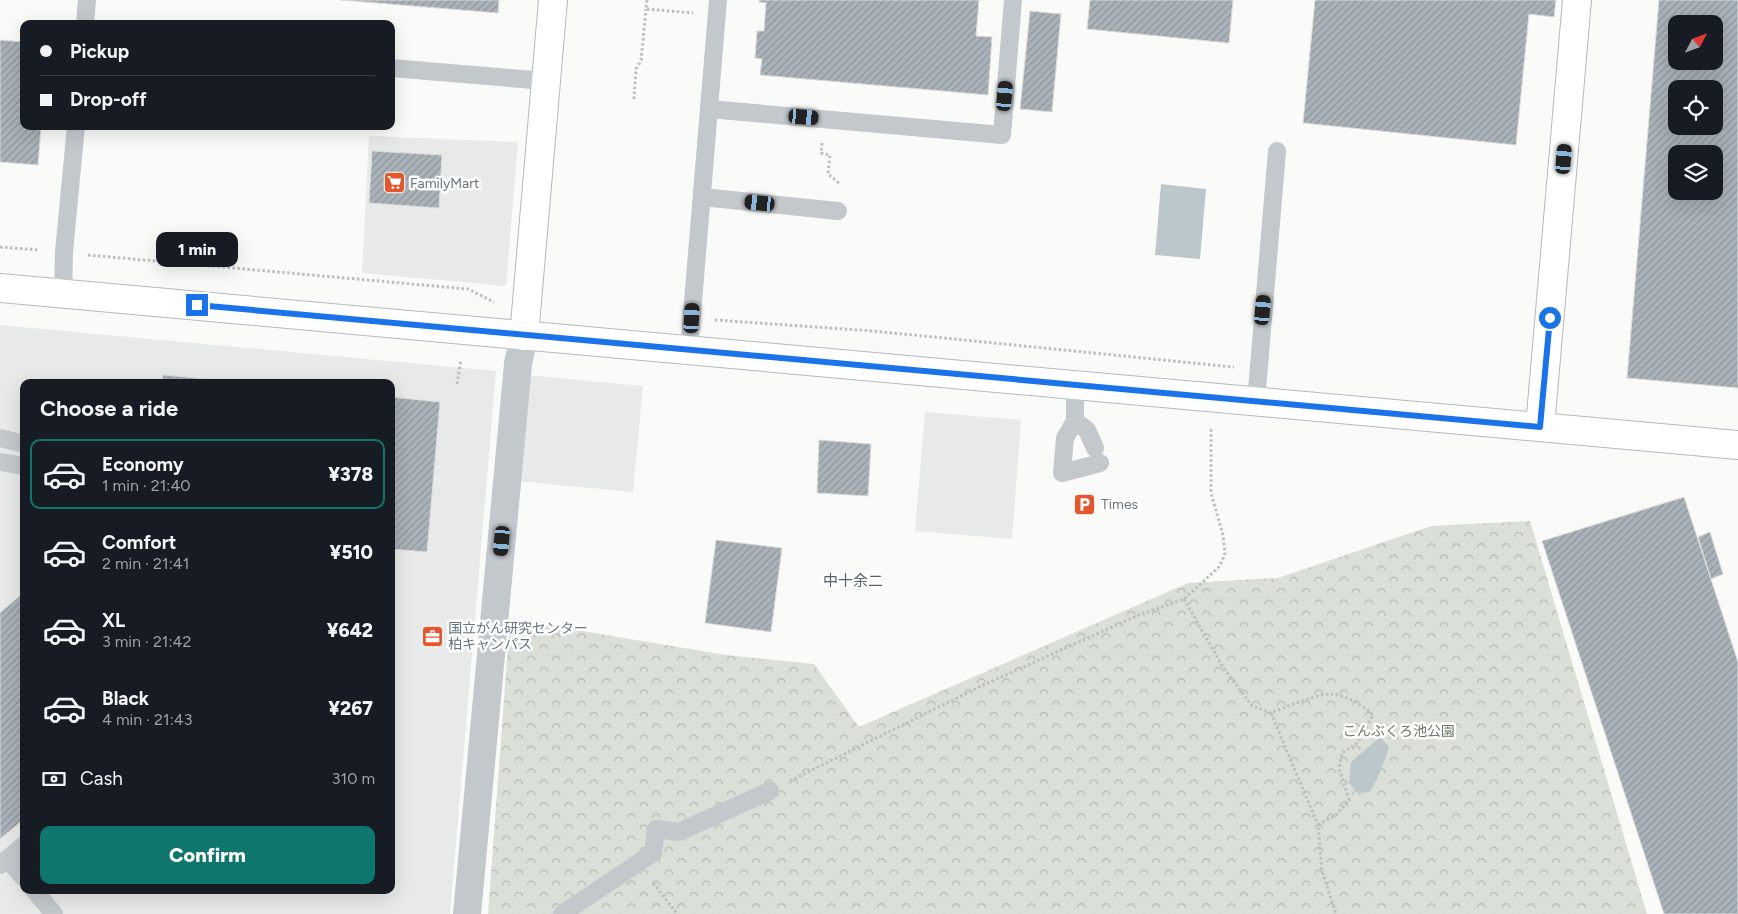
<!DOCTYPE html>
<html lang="en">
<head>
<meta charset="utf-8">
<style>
	:root { --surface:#171b24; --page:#20242c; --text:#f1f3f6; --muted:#9ea1a6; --line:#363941; --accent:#0f766e }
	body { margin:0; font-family:Figtree,"Noto Sans JP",sans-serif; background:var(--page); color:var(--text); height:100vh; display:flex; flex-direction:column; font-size:19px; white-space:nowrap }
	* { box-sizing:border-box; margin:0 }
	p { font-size:16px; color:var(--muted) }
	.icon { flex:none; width:28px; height:28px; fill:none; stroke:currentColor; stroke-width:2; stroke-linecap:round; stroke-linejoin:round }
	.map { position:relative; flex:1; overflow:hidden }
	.side { position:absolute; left:20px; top:379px; width:375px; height:515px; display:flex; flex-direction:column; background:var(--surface); border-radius:10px; box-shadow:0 5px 20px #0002 }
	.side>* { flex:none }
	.top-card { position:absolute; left:20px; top:20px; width:375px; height:110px; border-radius:10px; box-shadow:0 5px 20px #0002; display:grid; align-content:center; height:110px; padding:0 20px; background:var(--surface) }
	.needle { width:32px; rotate:49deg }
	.fabs { position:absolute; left:1668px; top:15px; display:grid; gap:10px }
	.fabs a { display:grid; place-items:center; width:55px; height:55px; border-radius:10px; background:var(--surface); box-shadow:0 5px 20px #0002; font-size:25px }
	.end { position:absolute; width:22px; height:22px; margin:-11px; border:6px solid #1a73e8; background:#fff; box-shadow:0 0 0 2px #fff }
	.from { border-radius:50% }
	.bubble { position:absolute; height:35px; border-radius:10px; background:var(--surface); box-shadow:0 5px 20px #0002; font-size:16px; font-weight:800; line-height:35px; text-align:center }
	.car { position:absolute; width:15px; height:30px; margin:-15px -8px; border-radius:6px; box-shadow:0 0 4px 1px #0007; background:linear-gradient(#222 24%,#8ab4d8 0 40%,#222 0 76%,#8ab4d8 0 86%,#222 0) }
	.top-card b { display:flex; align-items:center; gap:18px; height:48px; font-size:19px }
	.top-card b+b { border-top:1px solid var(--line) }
	.top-card i { width:12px; height:12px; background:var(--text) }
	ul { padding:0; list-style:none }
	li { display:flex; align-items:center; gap:15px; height:70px; margin:0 10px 8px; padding:0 10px; border:2px solid transparent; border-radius:10px }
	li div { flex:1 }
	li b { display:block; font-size:19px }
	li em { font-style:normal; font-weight:800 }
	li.active { border-color:var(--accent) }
	li>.icon { width:45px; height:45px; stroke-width:1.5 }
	h2 { padding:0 20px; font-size:22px; line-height:60px }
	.pay { display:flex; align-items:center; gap:12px; height:55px; padding:0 20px; font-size:19px }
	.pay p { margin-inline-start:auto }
	.primary-button { display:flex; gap:10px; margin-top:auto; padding:10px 20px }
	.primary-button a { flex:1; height:58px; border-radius:10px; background:var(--accent); color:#fff; font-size:20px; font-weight:800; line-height:58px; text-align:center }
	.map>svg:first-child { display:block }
	.built { fill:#e8e9e9; fill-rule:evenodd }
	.park { fill:url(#park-crowns) }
	.water { fill:#bbc7cb }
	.building { fill:url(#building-hatch); stroke:#dcdcda; fill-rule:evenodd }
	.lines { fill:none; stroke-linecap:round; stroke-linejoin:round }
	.secondary-casing { stroke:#b3babf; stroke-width:30 }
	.path { stroke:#bbbfc2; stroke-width:3; stroke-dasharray:2.5 2.5; stroke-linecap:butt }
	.lane { stroke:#c3c8cc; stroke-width:18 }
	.street { stroke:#c3c8cc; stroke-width:28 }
	.secondary { stroke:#fff; stroke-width:28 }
	.route { stroke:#1a73e8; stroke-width:6 }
	.labels { text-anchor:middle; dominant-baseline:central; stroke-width:5; stroke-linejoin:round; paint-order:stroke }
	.poi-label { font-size:14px; fill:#657683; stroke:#fff; text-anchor:start }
	.park-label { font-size:14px; fill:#687a64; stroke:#fff }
	.neighbourhood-label { font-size:15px; fill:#57646e; stroke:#fff }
</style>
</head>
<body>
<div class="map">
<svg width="1738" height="914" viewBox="0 0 1738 914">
	<defs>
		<pattern id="park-crowns" width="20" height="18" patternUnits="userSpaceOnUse" patternTransform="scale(1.25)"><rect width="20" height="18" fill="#dadfd7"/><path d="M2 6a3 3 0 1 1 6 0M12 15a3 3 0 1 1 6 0" fill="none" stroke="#b4b9b4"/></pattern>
		<pattern id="building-hatch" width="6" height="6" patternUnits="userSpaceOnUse" patternTransform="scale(1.25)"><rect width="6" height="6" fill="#aab3b9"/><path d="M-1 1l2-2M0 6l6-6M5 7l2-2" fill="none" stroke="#8e969c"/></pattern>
	</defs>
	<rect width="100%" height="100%" fill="#fafaf8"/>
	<path class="built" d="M369,136L518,142L506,286L362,273Z
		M0,325L496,371L450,914H0ZM24,382H391V890H24Z
		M526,375L643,386L633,492L516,481Z
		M925,412L1021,420L1012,539L915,531Z"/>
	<path class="park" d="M1530,521L1647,914H488L510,619L726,655L814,664L859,727L1188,583L1278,578L1431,526Z"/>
	<path class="water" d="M1161,184L1206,189L1200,259L1155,255Z
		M1380,737L1389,747C1385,760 1377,781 1370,792L1358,793L1349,783L1351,762Z"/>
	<path class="building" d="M340,0H499L498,13Z
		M759,0H979L976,36L992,37L988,95L760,75L762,59L755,58L757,31H764L766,3L759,2Z
		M1090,0H1233L1229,43L1087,29Z
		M1315,0H1556L1554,17L1529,14L1516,145L1303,123Z
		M1659,0H1738V388L1627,378ZM1676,24H1714V61H1676ZM1676,89H1714V126H1676ZM1676,154H1714V191H1676Z
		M1030,11L1061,14L1052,112L1020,109Z
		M0,40L24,42V126H41L38,165L0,162Z
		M372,151L442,155L439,208L369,203Z
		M163,375L239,382H162Z
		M391,397L440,402L427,552L391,549Z
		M819,440L871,444L868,496L817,493Z
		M1684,497L1738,662V914H1664L1542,541Z
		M1710,532L1723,574L1711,579L1698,537Z
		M716,540L782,548L771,632L705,623Z
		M24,592V819L0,839V613Z"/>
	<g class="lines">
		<defs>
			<path id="secondary" d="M0,288L1738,445
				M524,336L553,0
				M1540,427L1577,0"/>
		</defs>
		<use href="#secondary" class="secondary-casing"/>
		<path class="path" d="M647,0L646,9L693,13
			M634,99L636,69L641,61L646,9
			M822,143L821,153L830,155L828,174L840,184
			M0,247L39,250
			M88,255L468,289L494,302
			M715,320L873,331L1234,367
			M457,384L461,360
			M1184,599L1223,667L1252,706L1271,713C1282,708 1321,693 1331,694C1346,695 1364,706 1373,715L1357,743L1342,753L1339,768L1349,800L1337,814L1318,825L1322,871L1336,914
			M1271,713L1318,825
			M790,781L979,687L1139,615L1184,599L1220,566L1225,553L1223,535L1211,493V428
			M653,883L677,914"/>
		<path class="lane" d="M85,24L87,0
			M391,68L545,81
			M709,109L1002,135L1013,0
			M702,197L838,211
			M63,294L64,252L76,126
			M689,350L718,0
			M1256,402L1277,151
			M1075,421V385
			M0,438L24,444
			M1095,448L1087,430L1075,421L1065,438L1062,473L1100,463
			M0,462L24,466
			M7,859L24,878
			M0,865L24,845
			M34,890L54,914
			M562,914L653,853L656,829L679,832L770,791"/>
		<path class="street" d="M467,914L518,364L524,336"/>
		<use href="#secondary" class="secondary"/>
	</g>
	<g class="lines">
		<path class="route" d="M197,305L1540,427L1550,318"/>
	</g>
	<defs>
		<symbol id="supermarket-square" viewBox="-11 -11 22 22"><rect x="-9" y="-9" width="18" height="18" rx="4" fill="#e4572e" stroke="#fff"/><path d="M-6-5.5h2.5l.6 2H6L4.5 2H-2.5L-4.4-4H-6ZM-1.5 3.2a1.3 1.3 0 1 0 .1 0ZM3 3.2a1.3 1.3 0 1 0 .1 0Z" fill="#fff"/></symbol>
		<symbol id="parking-square" viewBox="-11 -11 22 22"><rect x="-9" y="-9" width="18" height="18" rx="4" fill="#e4572e" stroke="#fff"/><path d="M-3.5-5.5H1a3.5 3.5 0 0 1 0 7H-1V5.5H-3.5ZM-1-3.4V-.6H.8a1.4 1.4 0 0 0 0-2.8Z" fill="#fff"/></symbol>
		<symbol id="office-square" viewBox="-11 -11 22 22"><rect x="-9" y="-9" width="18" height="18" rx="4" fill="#e4572e" stroke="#fff"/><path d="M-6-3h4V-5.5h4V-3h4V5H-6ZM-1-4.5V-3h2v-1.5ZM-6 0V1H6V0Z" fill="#fff"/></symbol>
	</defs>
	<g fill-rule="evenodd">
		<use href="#supermarket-square" x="382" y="170" width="25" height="25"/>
		<use href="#parking-square" x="1072" y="492" width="25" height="25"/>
		<use href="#office-square" x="420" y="624" width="25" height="25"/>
	</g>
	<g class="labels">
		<g class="poi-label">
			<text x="410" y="183">FamilyMart</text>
			<text x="1101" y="504">Times</text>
			<text x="448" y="628">国立がん研究センター<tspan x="448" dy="16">柏キャンパス</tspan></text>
		</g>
		<g class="park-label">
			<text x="1399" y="731">こんぶくろ池公園</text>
		</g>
		<g class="neighbourhood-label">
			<text x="853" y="581">中十余二</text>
		</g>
	</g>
</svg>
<div class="fabs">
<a><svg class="needle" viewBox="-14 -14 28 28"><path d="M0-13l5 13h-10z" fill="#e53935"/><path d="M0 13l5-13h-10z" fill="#9ea1a6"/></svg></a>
<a><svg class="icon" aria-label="locate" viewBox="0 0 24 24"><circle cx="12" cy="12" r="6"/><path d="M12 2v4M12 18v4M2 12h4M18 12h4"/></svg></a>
<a><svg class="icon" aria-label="layers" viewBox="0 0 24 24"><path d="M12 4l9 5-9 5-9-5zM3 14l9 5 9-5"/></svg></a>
</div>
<i class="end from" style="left:1550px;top:318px"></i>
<i class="end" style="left:197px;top:305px"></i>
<div class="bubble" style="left:156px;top:232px;width:82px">1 min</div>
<i class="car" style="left:1005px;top:96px;rotate:5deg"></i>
<i class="car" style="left:804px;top:117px;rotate:95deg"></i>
<i class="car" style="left:1564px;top:159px;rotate:5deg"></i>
<i class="car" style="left:760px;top:203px;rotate:276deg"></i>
<i class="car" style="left:1263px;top:310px;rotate:5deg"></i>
<i class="car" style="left:692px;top:318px;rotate:3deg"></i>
<i class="car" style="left:502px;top:541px;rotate:185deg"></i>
<div class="top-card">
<b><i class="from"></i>Pickup</b>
<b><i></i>Drop-off</b>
</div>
<section class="side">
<h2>Choose a ride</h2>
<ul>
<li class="active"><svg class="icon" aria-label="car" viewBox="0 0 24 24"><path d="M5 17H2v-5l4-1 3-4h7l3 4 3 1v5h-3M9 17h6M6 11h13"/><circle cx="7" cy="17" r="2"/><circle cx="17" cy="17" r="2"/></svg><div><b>Economy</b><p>1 min · 21:40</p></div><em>¥378</em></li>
<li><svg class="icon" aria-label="car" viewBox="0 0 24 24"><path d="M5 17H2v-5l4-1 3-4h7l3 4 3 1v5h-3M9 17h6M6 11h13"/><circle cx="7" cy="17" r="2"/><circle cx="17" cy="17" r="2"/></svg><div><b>Comfort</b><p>2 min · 21:41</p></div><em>¥510</em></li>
<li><svg class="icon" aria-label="car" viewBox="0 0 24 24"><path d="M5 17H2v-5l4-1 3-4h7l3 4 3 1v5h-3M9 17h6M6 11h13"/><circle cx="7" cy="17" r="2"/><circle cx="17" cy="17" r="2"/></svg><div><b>XL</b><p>3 min · 21:42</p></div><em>¥642</em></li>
<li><svg class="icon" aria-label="car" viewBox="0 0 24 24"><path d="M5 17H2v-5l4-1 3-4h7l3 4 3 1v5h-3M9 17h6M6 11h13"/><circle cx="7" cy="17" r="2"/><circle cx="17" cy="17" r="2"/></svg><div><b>Black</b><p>4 min · 21:43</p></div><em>¥267</em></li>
</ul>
<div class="pay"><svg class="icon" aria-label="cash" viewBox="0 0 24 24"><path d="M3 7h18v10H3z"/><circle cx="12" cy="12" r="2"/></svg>Cash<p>310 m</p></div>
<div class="primary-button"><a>Confirm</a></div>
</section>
</div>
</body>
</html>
